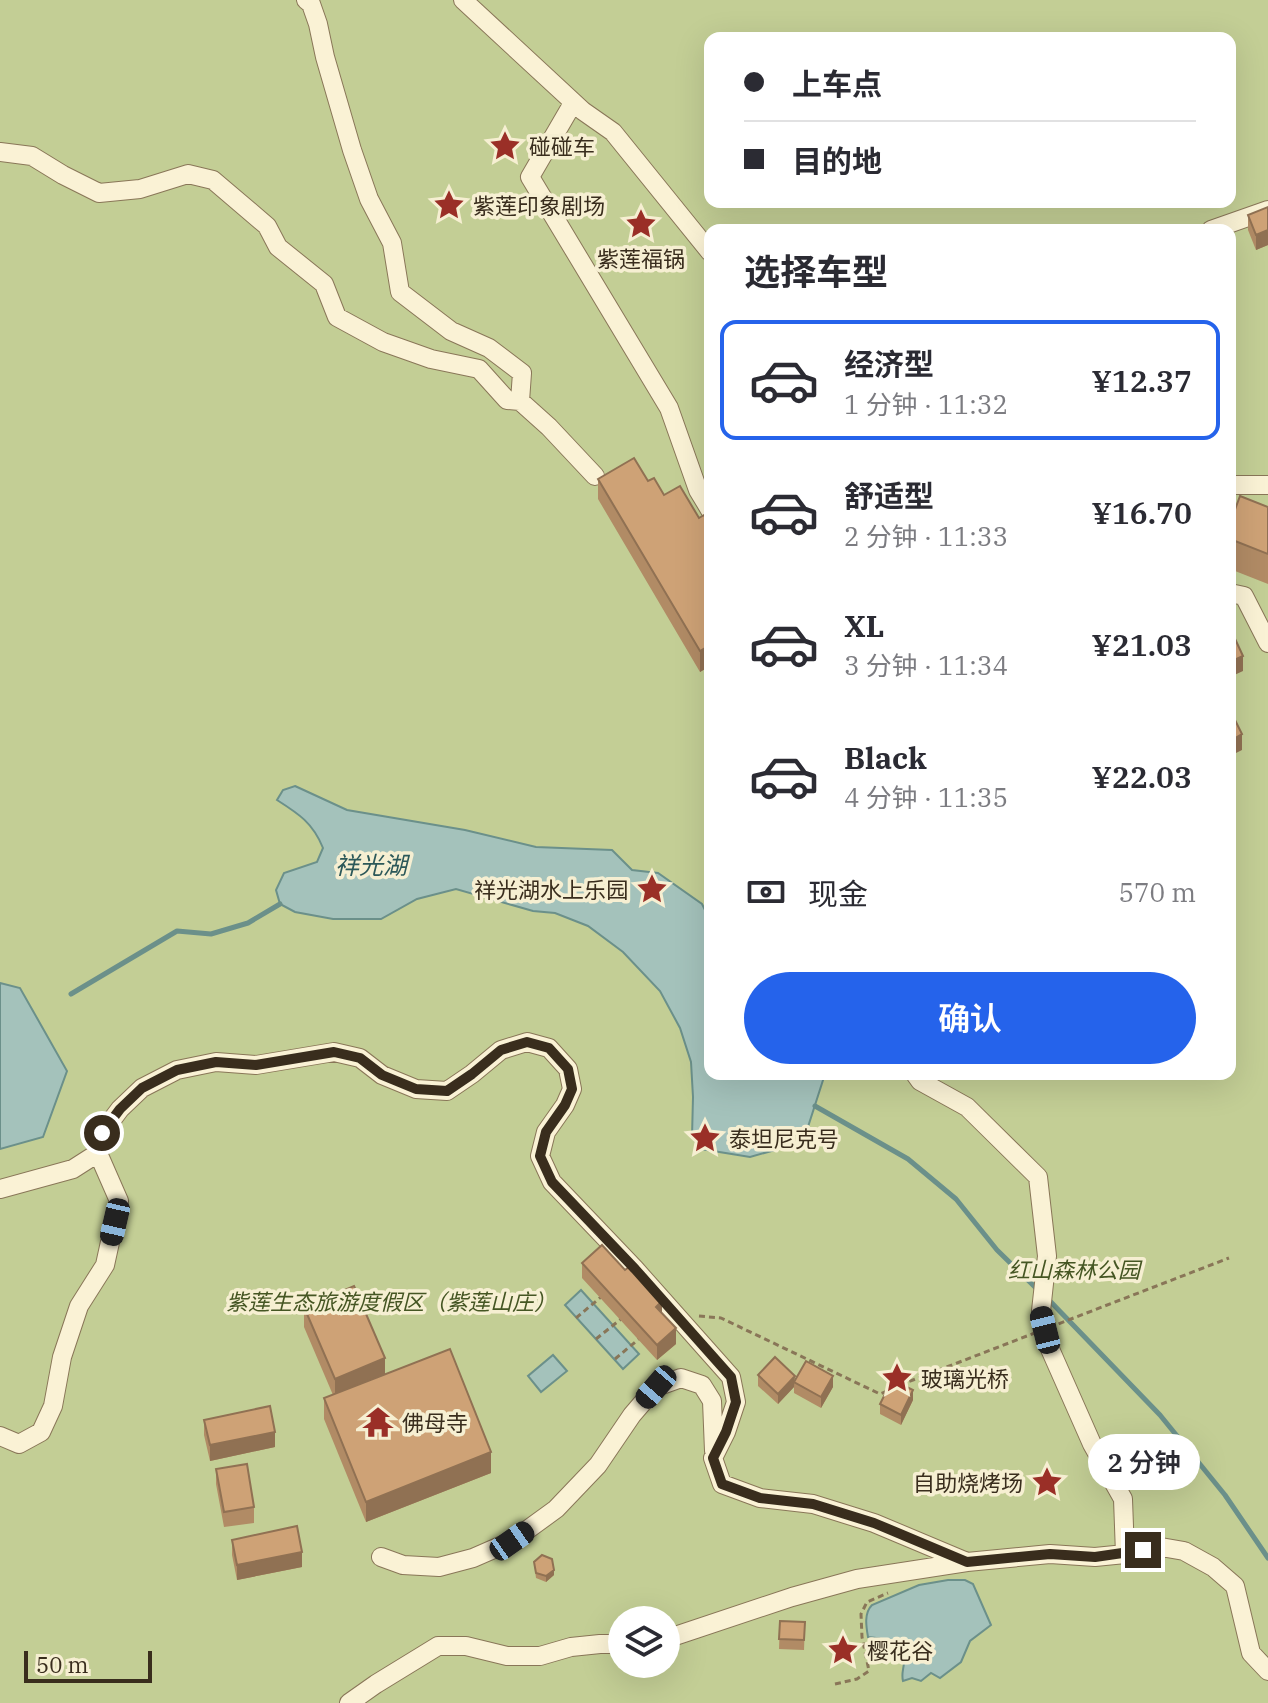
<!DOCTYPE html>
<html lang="zh">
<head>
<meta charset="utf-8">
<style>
	:root { --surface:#fff; --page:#f7f7f7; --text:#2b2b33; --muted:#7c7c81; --line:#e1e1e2; --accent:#2563eb }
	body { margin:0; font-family:"IBM Plex Serif","Noto Sans SC",serif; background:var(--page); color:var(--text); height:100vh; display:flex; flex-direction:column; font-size:30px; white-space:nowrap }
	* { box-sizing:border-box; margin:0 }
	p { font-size:26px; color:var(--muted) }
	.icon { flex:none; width:44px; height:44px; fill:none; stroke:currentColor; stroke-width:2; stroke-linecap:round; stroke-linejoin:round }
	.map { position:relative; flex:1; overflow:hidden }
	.drawer { position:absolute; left:704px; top:224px; width:532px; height:856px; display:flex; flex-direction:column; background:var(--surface); border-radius:16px; box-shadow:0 8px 32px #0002 }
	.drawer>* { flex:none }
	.banner { position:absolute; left:704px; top:32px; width:532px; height:176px; border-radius:16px; box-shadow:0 8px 32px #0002; display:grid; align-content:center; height:176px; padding:0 40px; background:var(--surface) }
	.controls { position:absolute; left:608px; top:1606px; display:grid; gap:16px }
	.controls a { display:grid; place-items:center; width:72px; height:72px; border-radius:50%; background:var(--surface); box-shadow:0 8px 32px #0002; font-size:40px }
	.scale { position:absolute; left:24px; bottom:20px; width:128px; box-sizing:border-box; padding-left:8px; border:4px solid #392d1d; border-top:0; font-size:22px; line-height:28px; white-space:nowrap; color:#392d1d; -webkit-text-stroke:6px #f6efd2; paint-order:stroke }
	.end { position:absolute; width:36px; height:36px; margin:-18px; border:10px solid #392d1d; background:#fff; box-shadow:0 0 0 4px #fff }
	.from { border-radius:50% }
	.bubble { position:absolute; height:56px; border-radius:28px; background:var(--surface); box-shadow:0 8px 32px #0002; font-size:26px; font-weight:600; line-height:56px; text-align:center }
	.car { position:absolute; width:24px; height:48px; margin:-24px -12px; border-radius:10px; box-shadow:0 0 6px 2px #0007; background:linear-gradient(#222 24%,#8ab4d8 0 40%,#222 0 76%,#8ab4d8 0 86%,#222 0) }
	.banner b { display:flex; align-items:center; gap:28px; height:76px; font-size:30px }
	.banner b+b { border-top:2px solid var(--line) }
	.banner i { width:20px; height:20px; background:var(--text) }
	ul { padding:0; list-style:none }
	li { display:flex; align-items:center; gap:24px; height:120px; margin:0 16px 12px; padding:0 24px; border:4px solid transparent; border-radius:16px }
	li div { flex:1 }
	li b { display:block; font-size:30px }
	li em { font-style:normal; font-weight:600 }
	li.active { border-color:var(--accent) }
	li>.icon { width:72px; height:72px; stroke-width:1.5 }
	h2 { padding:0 40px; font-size:36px; line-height:96px }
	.pay { display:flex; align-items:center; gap:20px; height:88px; padding:0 40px; font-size:30px }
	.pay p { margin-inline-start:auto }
	.action { display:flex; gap:16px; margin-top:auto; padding:16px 40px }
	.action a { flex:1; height:92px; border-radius:48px; background:var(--accent); color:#fff; font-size:32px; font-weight:600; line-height:92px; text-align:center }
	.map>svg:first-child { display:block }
	.green { fill:#c3ce95; fill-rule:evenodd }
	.water { fill:#a4c2bb; stroke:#6b908a; stroke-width:2 }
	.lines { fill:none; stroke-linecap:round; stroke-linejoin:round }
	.stream { stroke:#6b908a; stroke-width:5 }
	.minor-casing { stroke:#897658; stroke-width:20 }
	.path { stroke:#897658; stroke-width:3; stroke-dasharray:6 4; stroke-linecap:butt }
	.minor { stroke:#faf2d5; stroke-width:18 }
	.path-bridge { stroke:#897658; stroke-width:3; stroke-dasharray:6 4; stroke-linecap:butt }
	.wall { fill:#b18b65 }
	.shaded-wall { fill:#907153 }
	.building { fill:#cea276; stroke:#907153; stroke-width:2 }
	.route { stroke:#392d1d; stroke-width:10 }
	.labels { text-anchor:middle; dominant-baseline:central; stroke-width:7; stroke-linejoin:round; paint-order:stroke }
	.poi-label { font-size:22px; fill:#392d1d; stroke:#f6efd2; text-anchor:start }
	.park-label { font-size:22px; font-style:italic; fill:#455623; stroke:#f6efd2 }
	.water-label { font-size:24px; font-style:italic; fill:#2c5859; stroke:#f6efd2 }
</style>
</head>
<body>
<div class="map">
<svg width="1268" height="1703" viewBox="0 0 1268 1703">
	<rect width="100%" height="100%" fill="#efe5c2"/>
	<path class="green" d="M0,0H1268V1703H0ZM710,38H1230V202H710ZM710,230H1230V1074H710ZM622,1620H666V1664H622Z"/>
	<path class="water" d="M295,786L347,810L465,830L536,847L612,850L632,870L658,873L702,904L710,920V1074H818L824,1077L806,1133L789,1136L775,1150L750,1157L701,1149L692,1137L693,1097L691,1062L680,1028L660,991L623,952L588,926L555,913L533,911L456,889L417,899L381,919H333L295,912L280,904L276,890L284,873L317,862L323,848C313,823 299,814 277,800L283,790Z
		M0,983L20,988L67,1071L43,1137L0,1149Z
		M581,1290L639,1354L623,1369L565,1305Z
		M553,1355L567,1371L541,1392L528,1376Z
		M948,1580H965L973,1584L991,1625L970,1641L961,1662L940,1678L931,1673L921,1681L912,1678L903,1681C901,1673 904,1669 904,1661C904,1639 884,1639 868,1637C866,1626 864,1613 872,1605L919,1585Z"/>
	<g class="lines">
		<path class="stream" d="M71,994L177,931L211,934L248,923L280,904
			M815,1106L908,1159L956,1199L997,1250L1037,1289
			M1047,1298L1160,1415L1225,1495L1268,1558"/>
		<defs>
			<path id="minor" d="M306,0L311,4L318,24L325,57L352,150L369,199L392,243L400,292L451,331L489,348L522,373L520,401L549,427L595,476
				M463,0L583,111L613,132L710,252
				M573,103L530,177L669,408L698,490L710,510
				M0,152L32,156L63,175L99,193L140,189L188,174L213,180L267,226L278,247L324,284L337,317L383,342L431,359L479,369L507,400L520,401
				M1211,230L1268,210
				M1230,485H1268
				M1230,593L1244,596L1268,643
				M915,1074L920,1081L967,1107L1038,1177L1047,1256L1041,1311L1050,1349L1092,1444L1123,1499L1125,1554
				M0,1189L73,1169L98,1153
				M0,1436L19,1444L41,1432L53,1406L62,1357L79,1306L105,1265L119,1201L98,1153L102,1133L120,1109L142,1088L177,1070L216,1062L256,1065L334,1052L360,1058L382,1075L416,1089L447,1091L472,1074L501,1050L527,1042L549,1048L568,1069L572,1089L565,1105L546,1132L540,1156L552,1182L635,1269L731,1377L736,1402L726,1432L713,1458L722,1484L760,1498L813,1504L874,1523L967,1562
				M381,1557L403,1565L439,1567L473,1558L512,1541L556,1509L598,1465L632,1415L656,1387L681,1378L702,1385L712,1401L714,1451
				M666,1639L792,1597L857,1579L967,1562L1050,1554L1095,1557L1125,1554L1161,1547L1184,1551L1213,1567L1235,1586L1251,1653L1268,1671
				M349,1703L376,1684L438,1646H466L507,1656H540L571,1647L600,1644H622"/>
		</defs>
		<use href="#minor" class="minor-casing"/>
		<path class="path" d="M699,1316L721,1318L880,1394L890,1390
			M576,1318L601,1297
			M596,1339L621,1319
			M615,1359L640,1338
			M835,1684L857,1679L869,1671L862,1637L861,1614L867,1602L888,1593"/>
		<use href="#minor" class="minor"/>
		<path class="path-bridge" d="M900,1385L1229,1258"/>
	</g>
	<path class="wall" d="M1268,207V245L1256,250L1248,230V215Z
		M598,479L648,481L664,495L710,525V666L700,672L598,499Z
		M1268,507V584L1230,569V523Z
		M582,1263L662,1313L676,1344L657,1360L582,1278Z
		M304,1307L385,1374L491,1473L366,1522L324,1419V1398L333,1395L304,1327Z
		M758,1375L795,1381L833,1387L821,1408L794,1393V1387L778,1404L758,1386Z
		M913,1400L901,1425L880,1414V1404Z
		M204,1420L275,1447L210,1461L204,1435Z
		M216,1469L254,1507V1523L224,1527L216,1484Z
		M232,1540L302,1567L237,1580L232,1555Z
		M534,1562L554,1575L546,1582L536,1578Z
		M780,1621L805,1622L804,1650L779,1649Z"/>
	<path class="shaded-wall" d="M1268,230V245L1256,250V235Z
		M710,645V666L700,672V651Z
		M1243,656V671L1230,677V662Z
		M1242,734V750L1230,756V741Z
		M662,1301V1317L656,1307Z
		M676,1328V1344L657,1360V1345Z
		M385,1358V1378L335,1400V1379Z
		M795,1376L794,1387L778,1404V1394Z
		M833,1376V1387L821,1408V1397Z
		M913,1390V1400L901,1425V1415Z
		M275,1432V1447L210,1461V1445Z
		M491,1452V1473L366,1522V1502Z
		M302,1552V1567L237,1580V1565Z
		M554,1570V1575L546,1582V1576Z"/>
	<path class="building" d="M1268,207V230L1256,235L1248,215Z
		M634,458L648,481L654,478L664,495L680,486L699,518L704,515L710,525V645L700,651L598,479Z
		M1240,496L1268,507V554L1230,539V523Z
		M1230,628L1243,656L1230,662Z
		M1230,710L1242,734L1230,741Z
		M602,1245L625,1270L630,1266L662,1301L656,1307L676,1328L657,1345L582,1263Z
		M354,1286L385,1358L335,1379L304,1307Z
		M450,1349L491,1452L366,1502L324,1398Z
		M775,1357L795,1376L778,1394L758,1375Z
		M806,1361L833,1376L821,1397L794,1382Z
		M892,1380L913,1390L901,1415L880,1404Z
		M270,1406L275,1432L210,1445L204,1420Z
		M247,1464L254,1507L224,1512L216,1469Z
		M297,1526L302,1552L237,1565L232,1540Z
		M542,1555L552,1559L554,1570L546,1576L536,1573L534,1562Z
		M780,1621L805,1622L804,1640L779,1639Z"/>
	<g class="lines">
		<path class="route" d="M102,1133L120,1109L142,1088L177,1070L216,1062L256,1065L334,1052L360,1058L382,1075L416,1089L447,1091L472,1074L501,1050L527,1042L549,1048L568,1069L572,1089L565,1105L546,1132L540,1156L552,1182L635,1269L731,1377L736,1402L726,1432L713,1458L722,1484L760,1498L813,1504L874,1523L967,1562L1050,1554L1095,1557L1143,1550"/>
	</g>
	<defs>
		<symbol id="sight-bare" viewBox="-9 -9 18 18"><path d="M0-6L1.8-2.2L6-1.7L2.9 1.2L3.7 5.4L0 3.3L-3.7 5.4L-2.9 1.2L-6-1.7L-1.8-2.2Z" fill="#9a2f27" stroke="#f6efd2" stroke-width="2.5" paint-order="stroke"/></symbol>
		<symbol id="temple-bare" viewBox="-9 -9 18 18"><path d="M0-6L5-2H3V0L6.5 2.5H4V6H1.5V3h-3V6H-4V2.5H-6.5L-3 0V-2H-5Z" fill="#9a2f27" stroke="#f6efd2" stroke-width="2.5" paint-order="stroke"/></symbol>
	</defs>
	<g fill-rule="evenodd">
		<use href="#sight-bare" x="483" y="124" width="44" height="44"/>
		<use href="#sight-bare" x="427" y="183" width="44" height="44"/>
		<use href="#sight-bare" x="619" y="202" width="44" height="44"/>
		<use href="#sight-bare" x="630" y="867" width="44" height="44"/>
		<use href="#sight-bare" x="683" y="1116" width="44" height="44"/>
		<use href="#sight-bare" x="875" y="1356" width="44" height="44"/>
		<use href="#temple-bare" x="356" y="1400" width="44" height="44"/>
		<use href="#sight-bare" x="1025" y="1460" width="44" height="44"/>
		<use href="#sight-bare" x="821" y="1628" width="44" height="44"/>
	</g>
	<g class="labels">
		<g class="poi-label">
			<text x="529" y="146">碰碰车</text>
			<text x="473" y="205">紫莲印象剧场</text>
			<text x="641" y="258" text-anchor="middle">紫莲福锅</text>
			<text x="628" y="889" text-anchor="end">祥光湖水上乐园</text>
			<text x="729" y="1138">泰坦尼克号</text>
			<text x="921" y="1378">玻璃光桥</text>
			<text x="402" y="1422">佛母寺</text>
			<text x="1023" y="1482" text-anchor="end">自助烧烤场</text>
			<text x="867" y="1650">樱花谷</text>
		</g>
		<g class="park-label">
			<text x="1074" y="1269">红山森林公园</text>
			<text x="391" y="1301">紫莲生态旅游度假区（紫莲山庄）</text>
		</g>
		<g class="water-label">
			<text x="371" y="865">祥光湖</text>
		</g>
	</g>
</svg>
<div class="controls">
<a><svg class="icon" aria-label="layers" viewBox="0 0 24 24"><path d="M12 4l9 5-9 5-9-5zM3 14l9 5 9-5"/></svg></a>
</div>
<div class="scale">50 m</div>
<i class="end from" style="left:102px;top:1133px"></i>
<i class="end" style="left:1143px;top:1550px"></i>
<div class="bubble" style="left:1088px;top:1434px;width:112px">2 分钟</div>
<i class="car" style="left:115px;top:1222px;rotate:193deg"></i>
<i class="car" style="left:1045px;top:1330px;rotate:346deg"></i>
<i class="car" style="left:656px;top:1387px;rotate:221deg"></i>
<i class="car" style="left:512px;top:1541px;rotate:55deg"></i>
<div class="banner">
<b><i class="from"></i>上车点</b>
<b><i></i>目的地</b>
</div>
<section class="drawer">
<h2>选择车型</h2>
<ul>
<li class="active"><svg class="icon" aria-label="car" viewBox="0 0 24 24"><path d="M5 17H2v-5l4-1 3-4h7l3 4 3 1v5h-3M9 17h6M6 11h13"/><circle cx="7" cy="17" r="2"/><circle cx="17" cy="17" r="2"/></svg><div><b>经济型</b><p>1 分钟 · 11:32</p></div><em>¥12.37</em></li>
<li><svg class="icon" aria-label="car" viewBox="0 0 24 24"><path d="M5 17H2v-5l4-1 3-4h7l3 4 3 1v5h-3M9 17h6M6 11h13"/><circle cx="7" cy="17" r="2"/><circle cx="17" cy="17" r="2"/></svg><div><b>舒适型</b><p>2 分钟 · 11:33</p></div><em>¥16.70</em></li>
<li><svg class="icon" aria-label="car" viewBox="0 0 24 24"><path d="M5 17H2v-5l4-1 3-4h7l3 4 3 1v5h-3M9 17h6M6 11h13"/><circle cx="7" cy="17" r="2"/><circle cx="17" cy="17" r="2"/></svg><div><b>XL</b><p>3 分钟 · 11:34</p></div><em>¥21.03</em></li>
<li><svg class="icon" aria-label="car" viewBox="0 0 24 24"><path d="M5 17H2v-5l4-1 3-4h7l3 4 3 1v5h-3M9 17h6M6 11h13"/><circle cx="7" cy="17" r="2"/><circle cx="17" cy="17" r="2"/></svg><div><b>Black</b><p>4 分钟 · 11:35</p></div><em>¥22.03</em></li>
</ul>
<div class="pay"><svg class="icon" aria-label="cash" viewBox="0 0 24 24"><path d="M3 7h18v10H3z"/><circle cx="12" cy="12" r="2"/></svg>现金<p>570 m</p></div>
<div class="action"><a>确认</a></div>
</section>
</div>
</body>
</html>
